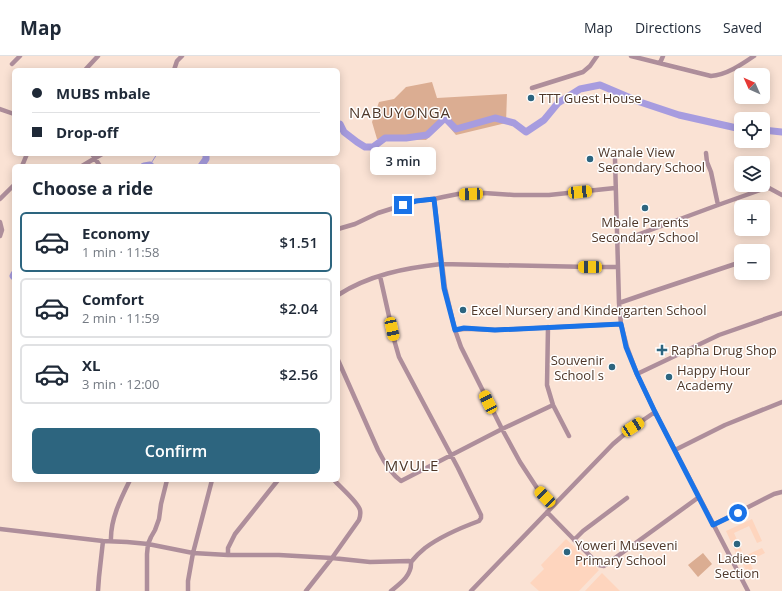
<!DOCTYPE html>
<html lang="en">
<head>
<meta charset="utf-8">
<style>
	:root { --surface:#fff; --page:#f6f6f7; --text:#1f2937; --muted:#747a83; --line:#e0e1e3; --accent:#2d657f }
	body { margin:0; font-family:"Open Sans",sans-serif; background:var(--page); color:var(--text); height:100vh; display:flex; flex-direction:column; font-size:15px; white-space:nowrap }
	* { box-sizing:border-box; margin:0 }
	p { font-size:13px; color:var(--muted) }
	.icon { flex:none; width:22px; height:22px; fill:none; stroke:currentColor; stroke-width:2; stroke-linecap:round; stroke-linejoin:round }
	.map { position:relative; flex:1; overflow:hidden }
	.side { position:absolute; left:12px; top:108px; width:328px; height:318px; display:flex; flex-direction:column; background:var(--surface); border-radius:6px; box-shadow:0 2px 10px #0003 }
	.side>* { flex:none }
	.banner { position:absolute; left:12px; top:12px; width:328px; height:88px; border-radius:6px; box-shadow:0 2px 10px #0003; display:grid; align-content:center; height:88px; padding:0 20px; background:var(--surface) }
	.needle { width:26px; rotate:315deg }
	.buttons { position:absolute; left:734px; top:12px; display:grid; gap:8px }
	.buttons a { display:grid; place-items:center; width:36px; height:36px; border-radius:6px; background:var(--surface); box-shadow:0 2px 10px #0003; font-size:20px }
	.end { position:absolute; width:18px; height:18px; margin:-9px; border:5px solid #1a73e8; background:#fff; box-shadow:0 0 0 2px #fff }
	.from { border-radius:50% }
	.bubble { position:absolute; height:28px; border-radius:6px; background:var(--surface); box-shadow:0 2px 10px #0003; font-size:13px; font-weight:600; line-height:28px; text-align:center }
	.car { position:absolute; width:12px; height:24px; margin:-12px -6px; border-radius:5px; box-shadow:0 0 3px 1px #0007; background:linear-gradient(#f5c518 24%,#345 0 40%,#f5c518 0 76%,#345 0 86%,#f5c518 0) }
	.banner b { display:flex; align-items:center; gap:14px; height:38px; font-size:15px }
	.banner b+b { border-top:1px solid var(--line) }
	.banner i { width:10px; height:10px; background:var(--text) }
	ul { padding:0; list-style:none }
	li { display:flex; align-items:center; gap:12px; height:60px; margin:0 8px 6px; padding:0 12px; border:2px solid var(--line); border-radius:6px }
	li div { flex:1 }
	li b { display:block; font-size:15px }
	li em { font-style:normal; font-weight:600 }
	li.current { border-color:var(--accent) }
	li>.icon { width:36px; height:36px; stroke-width:1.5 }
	h2 { padding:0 20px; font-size:18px; line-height:48px }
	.action { display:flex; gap:8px; margin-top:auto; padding:8px 20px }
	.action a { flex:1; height:46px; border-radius:6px; background:var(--accent); color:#fff; font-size:16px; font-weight:600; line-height:46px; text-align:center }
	header { display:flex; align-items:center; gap:24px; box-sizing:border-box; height:56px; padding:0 20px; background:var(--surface); border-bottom:1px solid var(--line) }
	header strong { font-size:19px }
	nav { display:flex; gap:22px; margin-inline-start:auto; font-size:14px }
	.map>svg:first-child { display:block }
	.built { fill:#fed5be }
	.green { fill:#dbad92 }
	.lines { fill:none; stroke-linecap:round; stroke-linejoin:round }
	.stream { stroke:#a79cdf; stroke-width:1 }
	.river { stroke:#a79cdf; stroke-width:7 }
	.minor { stroke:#ae8e9b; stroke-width:4.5 }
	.route { stroke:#1a73e8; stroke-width:5 }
	.poi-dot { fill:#2d657f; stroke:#fff; stroke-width:1.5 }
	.labels { text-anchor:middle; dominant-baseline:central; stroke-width:3; stroke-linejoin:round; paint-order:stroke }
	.poi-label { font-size:13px; fill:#4e3729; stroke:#fff; text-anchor:start }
	.quarter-label { font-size:15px; letter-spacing:1px; fill:#4e3729; stroke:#fff }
</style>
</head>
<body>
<header>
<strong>Map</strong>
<nav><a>Map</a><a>Directions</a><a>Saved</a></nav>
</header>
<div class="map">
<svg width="782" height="535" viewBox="0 0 782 535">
	<rect width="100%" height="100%" fill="#fae2d4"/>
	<path class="built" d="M752,463L762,485L757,487L749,470L734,477L742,495L736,497L726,475Z
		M566,483L599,514L579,535H539L530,527L544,513L541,509Z
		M762,492L765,497L749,505L754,515L748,518L740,502Z
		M602,517L620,535H585Z"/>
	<path class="green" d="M432,26L437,42L507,38L506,67L456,79L445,66L426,84L377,83L372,66L379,46L394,43L406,31Z
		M703,497L712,508L698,521L688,509Z"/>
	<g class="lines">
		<path class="stream" d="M150,109L157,98"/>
		<path class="river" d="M338,68H340L344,76L357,86L365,91H373L385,82H406L427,79L445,62L456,73L495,62L514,67L526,76L544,64L558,47L580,33L600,29L640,46L679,59L741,73
			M763,74L782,76
			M144,110L150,109L151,110
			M201,110L206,103V98
			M14,218L13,220L14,221"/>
		<path class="minor" d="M631,0L711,20C726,19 741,9 754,0
			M660,7L663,0
			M12,8L20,0
			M85,14L98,0
			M174,14L177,5L182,0
			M532,32L583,16L590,10L597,0
			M0,53L14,58
			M706,97L707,106L711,116L718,149
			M92,98L100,110
			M615,103L619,247L621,268L627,291L637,318L655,356L748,535
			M22,110L27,98
			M82,110L102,98
			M0,143L14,129
			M434,143L445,232L455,274L461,291L502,373L520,406L537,432L553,450
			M0,166L2,174L0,180
			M338,173L355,168L378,157L416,145L434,143L443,141L458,138L484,137L514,139H549L615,132
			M618,186L718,149L749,138L763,133L769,132L782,139
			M380,220L395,287L399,301L458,412L481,459V462L479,465C460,472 441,480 425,492C420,496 415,501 411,506
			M338,239C369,219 405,212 441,208L590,211H618
			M619,247L651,236L741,206
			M548,271L547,329L553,349L569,380
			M455,274L464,273H474L495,274L621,268
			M338,304L378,394C383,404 391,418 401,425L502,373L553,349
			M637,318L719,279L782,257
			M675,394L725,369L782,346
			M547,456L599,509L604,510L699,441
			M713,469L774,438L782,436
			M0,473L103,485L127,486L148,488L193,497L228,499H279L332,502L370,506L409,505L411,506C412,519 401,527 391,535
			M574,484L583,475L627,442
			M111,485C110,464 121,442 130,424
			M228,499V492L235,478L278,424
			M98,535L99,521L103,485
			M147,535V498L148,488L151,481L155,474L159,463L161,448L167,424
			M188,535V525L193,497L212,424
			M306,535L332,502L359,464C360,461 361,458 360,454C358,446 340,431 334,424
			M471,535L613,388L633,371L655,356"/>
	</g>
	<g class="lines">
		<path class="route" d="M403,149L416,145L434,143L444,232L455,274L464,272L495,274L621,268L626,291L637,318L655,356L713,469L738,457"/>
	</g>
	<g class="poi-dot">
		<circle cx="531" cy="42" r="4"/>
		<circle cx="590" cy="103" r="4"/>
		<circle cx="645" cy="152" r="4"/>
		<circle cx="463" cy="254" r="4"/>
		<path d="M660 288h4v4h4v4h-4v4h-4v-4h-4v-4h4z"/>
		<circle cx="612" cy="311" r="4"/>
		<circle cx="669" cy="321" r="4"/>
		<circle cx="737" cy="488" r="4"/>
		<circle cx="567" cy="496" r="4"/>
	</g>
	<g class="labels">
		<g class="poi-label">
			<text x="539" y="42">TTT Guest House</text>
			<text x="598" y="96">Wanale View<tspan x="598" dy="15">Secondary School</tspan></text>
			<text x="645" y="166" text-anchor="middle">Mbale Parents<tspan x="645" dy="15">Secondary School</tspan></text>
			<text x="471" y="254">Excel Nursery and Kindergarten School</text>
			<text x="671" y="294">Rapha Drug Shop</text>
			<text x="604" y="304" text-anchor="end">Souvenir<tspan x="604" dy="15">School s</tspan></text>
			<text x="677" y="314">Happy Hour<tspan x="677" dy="15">Academy</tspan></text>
			<text x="575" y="489">Yoweri Museveni<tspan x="575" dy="15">Primary School</tspan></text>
			<text x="737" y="502" text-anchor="middle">Ladies<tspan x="737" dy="15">Section</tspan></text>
		</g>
		<g class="quarter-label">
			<text x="400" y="56">NABUYONGA</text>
			<text x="412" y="409">MVULE</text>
		</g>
	</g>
</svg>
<div class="buttons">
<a><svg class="needle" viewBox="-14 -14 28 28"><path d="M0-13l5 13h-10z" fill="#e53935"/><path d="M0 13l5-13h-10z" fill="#747a83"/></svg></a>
<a><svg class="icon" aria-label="locate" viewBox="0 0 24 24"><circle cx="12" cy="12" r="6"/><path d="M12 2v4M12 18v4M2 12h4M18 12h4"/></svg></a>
<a><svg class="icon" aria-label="layers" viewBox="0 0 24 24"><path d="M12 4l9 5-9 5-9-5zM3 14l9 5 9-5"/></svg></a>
<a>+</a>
<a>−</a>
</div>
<i class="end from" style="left:738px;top:457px"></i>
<i class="end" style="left:403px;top:149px"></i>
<div class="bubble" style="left:370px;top:91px;width:66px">3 min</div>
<i class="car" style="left:580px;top:136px;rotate:84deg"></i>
<i class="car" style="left:471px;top:138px;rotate:268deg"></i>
<i class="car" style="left:590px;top:211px;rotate:271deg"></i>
<i class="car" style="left:392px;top:273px;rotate:168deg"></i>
<i class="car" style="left:488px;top:346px;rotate:333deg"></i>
<i class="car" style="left:633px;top:371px;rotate:57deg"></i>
<i class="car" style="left:545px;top:441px;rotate:316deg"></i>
<div class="banner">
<b><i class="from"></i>MUBS mbale</b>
<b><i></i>Drop-off</b>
</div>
<section class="side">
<h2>Choose a ride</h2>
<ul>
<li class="current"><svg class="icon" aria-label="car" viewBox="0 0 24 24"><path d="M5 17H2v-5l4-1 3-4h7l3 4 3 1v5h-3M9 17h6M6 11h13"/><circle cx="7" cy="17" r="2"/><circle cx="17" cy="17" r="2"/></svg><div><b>Economy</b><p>1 min · 11:58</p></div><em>$1.51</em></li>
<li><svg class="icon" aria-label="car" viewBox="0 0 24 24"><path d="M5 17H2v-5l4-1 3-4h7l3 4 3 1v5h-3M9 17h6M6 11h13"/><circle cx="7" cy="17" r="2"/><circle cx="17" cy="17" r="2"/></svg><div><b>Comfort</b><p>2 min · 11:59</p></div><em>$2.04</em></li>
<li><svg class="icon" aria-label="car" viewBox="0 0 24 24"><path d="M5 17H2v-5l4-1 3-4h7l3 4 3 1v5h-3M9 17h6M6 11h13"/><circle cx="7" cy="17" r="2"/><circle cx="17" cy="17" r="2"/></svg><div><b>XL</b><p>3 min · 12:00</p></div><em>$2.56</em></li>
</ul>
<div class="action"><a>Confirm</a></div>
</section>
</div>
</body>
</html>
